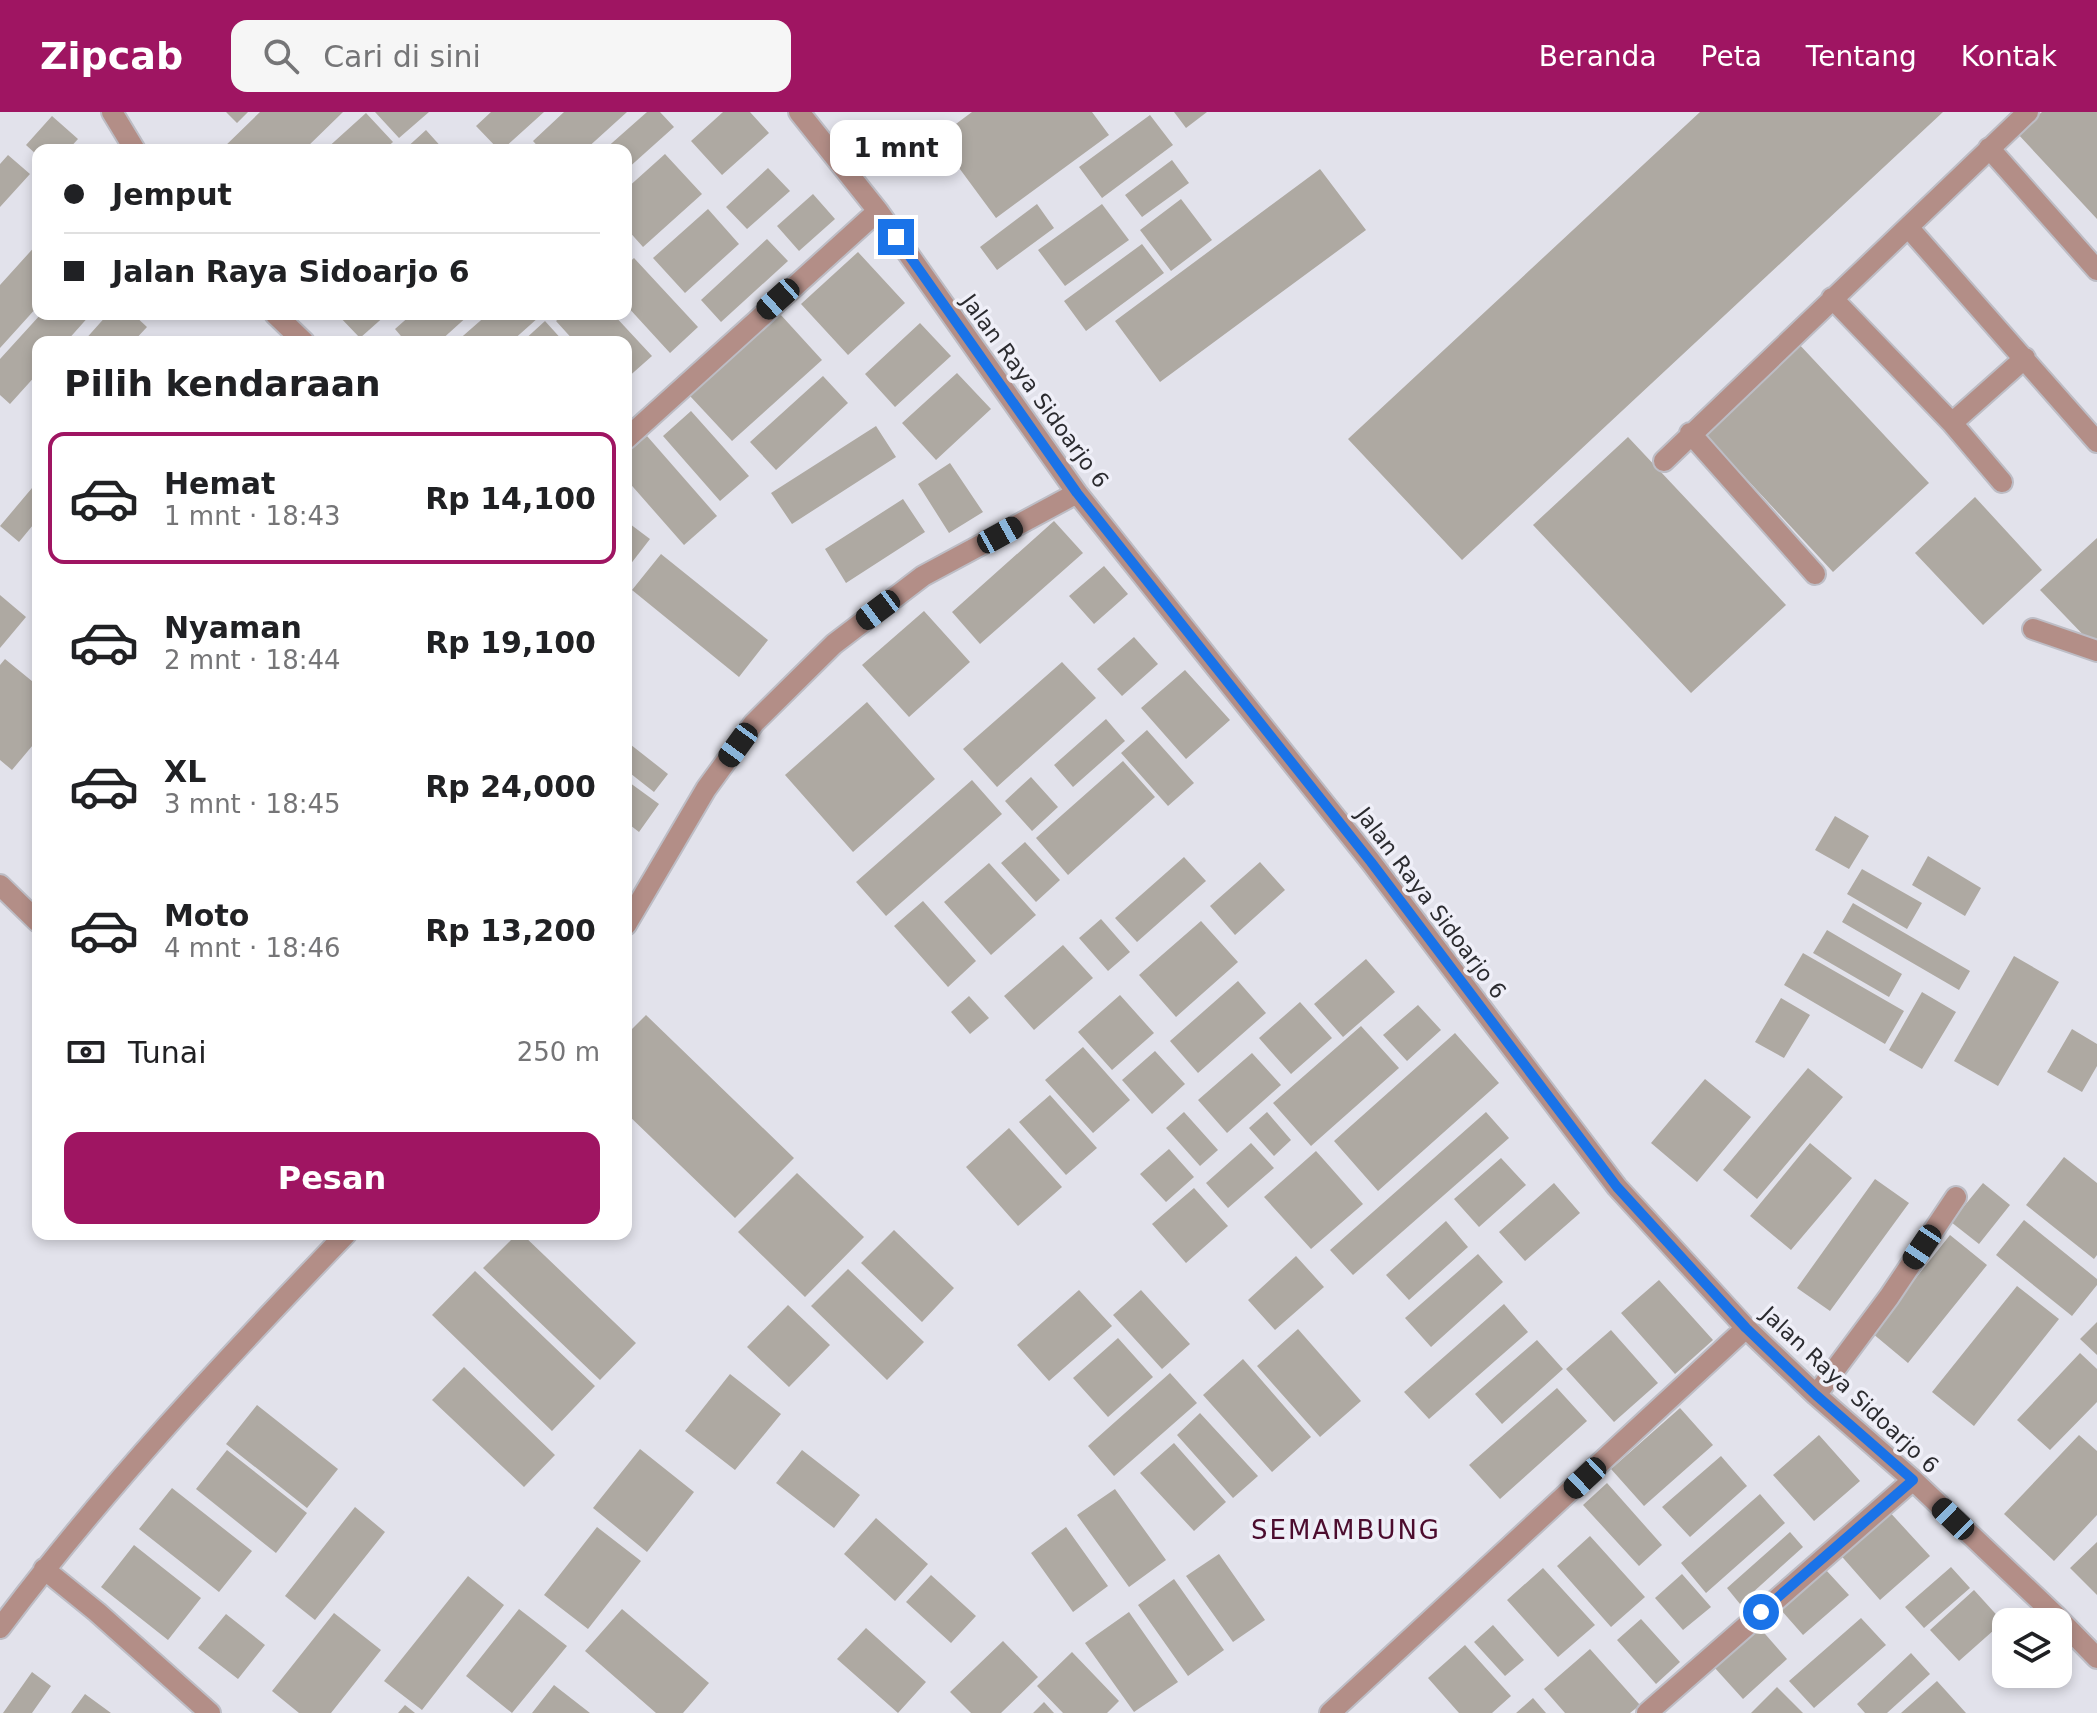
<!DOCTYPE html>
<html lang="id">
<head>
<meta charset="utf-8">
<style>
	:root { --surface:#fff; --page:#f6f6f6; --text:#202124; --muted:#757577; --line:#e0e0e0; --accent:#9f1562 }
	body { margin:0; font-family:"DejaVu Sans",sans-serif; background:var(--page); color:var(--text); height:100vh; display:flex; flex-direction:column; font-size:30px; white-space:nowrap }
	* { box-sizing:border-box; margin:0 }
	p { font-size:26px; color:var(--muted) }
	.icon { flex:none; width:44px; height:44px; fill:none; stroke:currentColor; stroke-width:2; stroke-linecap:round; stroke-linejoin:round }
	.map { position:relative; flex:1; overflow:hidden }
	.drawer { position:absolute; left:32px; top:224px; width:600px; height:904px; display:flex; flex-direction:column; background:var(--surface); border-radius:16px; box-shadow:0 4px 12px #0003 }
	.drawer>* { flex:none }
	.hud { position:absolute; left:32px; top:32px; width:600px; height:176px; border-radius:16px; box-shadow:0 4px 12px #0003; display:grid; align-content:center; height:176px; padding:0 32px; background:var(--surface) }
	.tools { position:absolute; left:1992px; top:1496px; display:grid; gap:16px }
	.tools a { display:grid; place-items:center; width:80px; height:80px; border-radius:16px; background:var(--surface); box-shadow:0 4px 12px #0003; font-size:40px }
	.end { position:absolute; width:36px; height:36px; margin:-18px; border:10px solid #1a73e8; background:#fff; box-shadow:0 0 0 4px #fff }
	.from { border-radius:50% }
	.bubble { position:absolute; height:56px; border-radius:16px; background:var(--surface); box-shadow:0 4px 12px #0003; font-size:26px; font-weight:600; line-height:56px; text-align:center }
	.car { position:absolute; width:24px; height:48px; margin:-24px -12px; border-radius:10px; box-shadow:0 0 6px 2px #0007; background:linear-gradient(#222 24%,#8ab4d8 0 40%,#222 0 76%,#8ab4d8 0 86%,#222 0) }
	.hud b { display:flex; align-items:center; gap:28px; height:76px; font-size:30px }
	.hud b+b { border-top:2px solid var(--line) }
	.hud i { width:20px; height:20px; background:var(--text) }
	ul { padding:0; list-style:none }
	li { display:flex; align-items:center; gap:24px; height:132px; margin:0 16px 12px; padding:0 16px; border:4px solid transparent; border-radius:16px }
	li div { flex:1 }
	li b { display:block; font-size:30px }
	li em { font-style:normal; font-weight:600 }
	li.current { border-color:var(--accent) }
	li>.icon { width:72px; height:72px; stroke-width:1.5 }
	h2 { padding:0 32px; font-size:36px; line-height:96px }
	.pay { display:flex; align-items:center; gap:20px; height:88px; padding:0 32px; font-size:30px }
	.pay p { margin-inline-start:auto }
	.button { display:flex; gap:16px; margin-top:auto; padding:16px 32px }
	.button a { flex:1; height:92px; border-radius:16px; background:var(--accent); color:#fff; font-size:32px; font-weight:600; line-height:92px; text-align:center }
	header { display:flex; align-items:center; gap:48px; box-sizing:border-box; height:112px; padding:0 40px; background:var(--accent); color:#fff }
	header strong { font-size:38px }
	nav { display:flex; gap:44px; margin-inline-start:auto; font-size:28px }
	.search { width:560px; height:72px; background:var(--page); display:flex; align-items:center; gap:20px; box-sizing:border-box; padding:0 28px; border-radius:16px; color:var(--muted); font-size:30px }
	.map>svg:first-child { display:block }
	.building { fill:#aea9a2 }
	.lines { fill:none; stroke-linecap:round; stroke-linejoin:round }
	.service-casing { stroke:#bdbdc5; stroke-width:24 }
	.minor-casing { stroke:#bdbdc5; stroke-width:24 }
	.service { stroke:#b38e87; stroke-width:20 }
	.minor { stroke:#b38e87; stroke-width:20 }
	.route { stroke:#1a73e8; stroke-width:10 }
	.labels { text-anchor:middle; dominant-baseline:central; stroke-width:7; stroke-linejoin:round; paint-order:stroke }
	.street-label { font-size:22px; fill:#2b2b2f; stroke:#efeff8 }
	.quarter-label { font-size:26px; letter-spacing:2px; fill:#4c0c2e; stroke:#efeff8 }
</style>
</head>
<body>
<header>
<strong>Zipcab</strong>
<div class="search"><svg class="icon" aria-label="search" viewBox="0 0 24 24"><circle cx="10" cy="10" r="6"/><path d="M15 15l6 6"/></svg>Cari di sini</div>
<nav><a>Beranda</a><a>Peta</a><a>Tentang</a><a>Kontak</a></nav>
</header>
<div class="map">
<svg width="2097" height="1601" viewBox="0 0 2097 1601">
	<rect width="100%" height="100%" fill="#e2e2eb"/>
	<path class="building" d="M226,0H248L237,11Z
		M260,0H343L304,38H221Z
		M375,0H429L399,26Z
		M491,0H544L502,38H499L476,14Z
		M564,0H627L585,38H541L533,29Z
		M647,0H660L674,15L626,58V38H604Z
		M723,0H750L769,21L722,63L691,29Z
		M972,0H1092L1109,23L996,106L937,26Z
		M1174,0H1207L1186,16Z
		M1700,0H1943L1462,448L1348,327Z
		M2042,0H2097V107L2017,21Z
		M366,1L393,30L384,38H325Z
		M1150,3L1173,33L1102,86L1079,55Z
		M52,4L78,27L68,38H38V44L26,33Z
		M426,18L444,38H404Z
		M665,42L702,82L643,135L626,116V77Z
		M8,43L30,62L0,95V52Z
		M1172,48L1189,71L1142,105L1125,83Z
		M768,56L790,79L747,117L726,95Z
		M1320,57L1366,118L1160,270L1115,209Z
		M813,82L835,107L799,139L777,114Z
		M1181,87L1212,128L1171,159L1140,118Z
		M1037,92L1054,116L997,158L980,135Z
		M1102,92L1129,128L1065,174L1038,138Z
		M708,97L739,132L685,181L653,146Z
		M767,127L788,149L721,210L701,188Z
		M38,131V194L0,236V173Z
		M1142,132L1164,161L1086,219L1064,189Z
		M858,140L905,191L848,243L801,192Z
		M634,146L698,215L670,241L626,193V153Z
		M41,202H91L66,230H38V261L10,292L0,283V247Z
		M108,202H133L147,215L133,230H83Z
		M337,202H387L360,226Z
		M412,202H470L439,230H406L395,217Z
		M488,202H536L539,205L511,230H456Z
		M564,202H613L652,244L626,267V230H575L556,209Z
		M780,202L822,248L732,329L690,284Z
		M545,209L564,230H522Z
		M920,211L951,244L895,295L865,262Z
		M1797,230L1929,371L1833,460L1702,319Z
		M957,261L991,297L936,348L902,311Z
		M823,264L848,291L776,358L750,330Z
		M691,299L749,364L720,389L663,324Z
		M876,314L896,345L792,412L771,381Z
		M647,324L717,404L684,433L626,367V342Z
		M1628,325L1786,493L1691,581L1533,413Z
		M950,351L983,400L949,421L918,372Z
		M32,376L38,381V407L19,430L0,414Z
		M1975,385L2042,458L1983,513L1915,441Z
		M903,387L925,420L846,471L825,437Z
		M626,409L650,427L626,458Z
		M1054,409L1083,441L980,532L952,500Z
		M2097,426V527L2092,532L2040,478Z
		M661,442L768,528L739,565L632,478Z
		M1104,454L1128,482L1094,512L1069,484Z
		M0,483L26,505L0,536Z
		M924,499L970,550L909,605L862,553Z
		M1134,525L1158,552L1122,584L1097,557Z
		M5,547L38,574V627L12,658L0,648V553Z
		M1062,550L1096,586L997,675L963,637Z
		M1185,558L1230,608L1186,647L1141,596Z
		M867,590L935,667L853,740L785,663Z
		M1106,607L1125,629L1073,675L1054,653Z
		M1147,618L1194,671L1168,694L1121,641Z
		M626,629L668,662L654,680L626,658Z
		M1123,649L1155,685L1068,763L1036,726Z
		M1031,665L1058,695L1032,719L1005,689Z
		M626,668L659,692L639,720L626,710Z
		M972,668L1002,702L886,804L856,770Z
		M1835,704L1869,724L1849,757L1815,738Z
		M1025,730L1060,768L1036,790L1001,751Z
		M1928,744L1981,776L1965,804L1912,773Z
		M1184,745L1206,769L1137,830L1115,806Z
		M1260,750L1285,778L1235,823L1210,794Z
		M989,751L1036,803L991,843L944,790Z
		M1862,757L1922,791L1907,817L1847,782Z
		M923,789L976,849L948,875L894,814Z
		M1853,791L1970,859L1959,878L1842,810Z
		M1101,807L1130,840L1108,859L1079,826Z
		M1201,809L1238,850L1176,905L1139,863Z
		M1827,818L1902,862L1889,885L1813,841Z
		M1063,833L1093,866L1034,918L1004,884Z
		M1803,841L1904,899L1885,932L1784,873Z
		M2014,844L2059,870L1998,974L1954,949Z
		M1366,847L1395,880L1343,925L1314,892Z
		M1238,869L1266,901L1198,961L1170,929Z
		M1922,880L1956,900L1922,957L1889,938Z
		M1120,883L1154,921L1112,958L1078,920Z
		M969,884L989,906L970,922L951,900Z
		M1781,886L1810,903L1784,946L1755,930Z
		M1300,890L1332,926L1291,962L1259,926Z
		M1418,893L1441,918L1407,949L1383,923Z
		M646,903L794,1046L735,1106L626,1001V923Z
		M1361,914L1399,956L1311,1034L1273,991Z
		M2072,917L2097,932V954L2082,980L2047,960Z
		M1455,921L1499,971L1378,1079L1334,1029Z
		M1083,935L1130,988L1093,1021L1045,968Z
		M1155,939L1185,972L1152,1002L1122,968Z
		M1252,941L1281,973L1227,1021L1198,988Z
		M1808,956L1843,985L1757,1087L1723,1058Z
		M1705,967L1751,1005L1697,1070L1651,1031Z
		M1050,983L1097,1036L1066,1063L1019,1010Z
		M1184,1000L1218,1038L1200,1054L1166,1016Z
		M1267,1000L1291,1028L1274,1044L1249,1016Z
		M1486,1000L1509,1026L1353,1163L1330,1138Z
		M1009,1016L1062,1075L1018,1114L966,1055Z
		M1251,1031L1274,1056L1228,1096L1206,1071Z
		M1810,1031L1852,1066L1791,1138L1750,1104Z
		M1169,1037L1194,1065L1166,1090L1140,1062Z
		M1316,1039L1363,1092L1311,1137L1264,1085Z
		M2064,1045L2097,1071V1143L2094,1147L2026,1093Z
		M1501,1046L1526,1073L1479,1115L1454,1087Z
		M797,1061L864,1125L805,1185L738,1120Z
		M1875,1067L1909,1091L1830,1199L1797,1176Z
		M1554,1071L1580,1101L1525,1149L1499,1120Z
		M1983,1071L2010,1093L1979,1132L1951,1110Z
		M1194,1076L1228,1114L1186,1151L1152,1112Z
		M2024,1108L2097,1167V1173L2072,1204L1996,1143Z
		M1446,1109L1468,1135L1409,1188L1386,1163Z
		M894,1118L954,1176L922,1210L861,1151Z
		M517,1122H522L636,1231L600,1268L483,1156Z
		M1950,1123L1987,1153L1908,1251L1872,1221Z
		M1478,1142L1503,1170L1431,1235L1405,1206Z
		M1296,1144L1324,1175L1275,1218L1248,1188Z
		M848,1157L924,1230L887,1268L811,1194Z
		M475,1159L595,1274L552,1319L432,1203Z
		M1659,1168L1713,1228L1675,1262L1621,1201Z
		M2017,1174L2059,1207L1974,1314L1932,1280Z
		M1079,1178L1112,1214L1049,1269L1017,1233Z
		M1141,1178L1190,1232L1162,1257L1113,1203Z
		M1504,1192L1528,1220L1429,1307L1404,1280Z
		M788,1193L830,1233L789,1275L747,1235Z
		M2097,1210V1243L2080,1227Z
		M1298,1217L1361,1289L1320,1325L1257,1254Z
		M1611,1218L1658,1271L1614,1310L1566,1257Z
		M1118,1226L1153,1265L1108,1305L1073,1266Z
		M1537,1228L1563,1257L1502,1312L1475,1282Z
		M2080,1241L2097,1257V1290L2050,1338L2017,1308Z
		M1243,1247L1311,1325L1272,1360L1203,1283Z
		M464,1255L555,1343L524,1375L432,1288Z
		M1170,1261L1197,1291L1114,1364L1088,1334Z
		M730,1262L781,1302L735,1358L685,1319Z
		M1557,1276L1587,1309L1500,1387L1469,1353Z
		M257,1293L338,1357L307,1396L226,1332Z
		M1680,1296L1713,1333L1644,1394L1611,1357Z
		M1200,1301L1258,1364L1233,1386L1177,1323Z
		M1819,1323L1860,1369L1814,1409L1773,1363Z
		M2079,1323L2097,1339V1403L2054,1449L2004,1402Z
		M1174,1331L1226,1390L1194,1419L1140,1361Z
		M640,1337L694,1380L647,1440L593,1396Z
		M227,1338L307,1401L276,1441L196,1377Z
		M802,1338L860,1383L834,1416L776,1371Z
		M1721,1344L1747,1374L1690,1425L1662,1395Z
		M1607,1371L1662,1433L1639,1454L1583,1393Z
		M172,1376L252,1439L219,1480L139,1417Z
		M1115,1377L1166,1448L1129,1475L1077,1403Z
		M1760,1382L1785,1411L1706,1481L1681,1451Z
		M355,1395L385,1420L315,1508L285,1484Z
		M1886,1396L1930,1444L1880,1488L1837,1439Z
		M876,1406L928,1452L895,1489L844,1442Z
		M597,1415L641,1449L588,1517L544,1483Z
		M1066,1415L1108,1474L1073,1500L1031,1441Z
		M1790,1420L1803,1435L1740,1492L1727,1476Z
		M1590,1424L1645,1485L1611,1515L1557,1454Z
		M2097,1430V1483L2070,1456Z
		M134,1433L201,1486L168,1528L101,1475Z
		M1219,1442L1265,1508L1233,1530L1186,1464Z
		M1951,1455L1970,1476L1924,1516L1905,1495Z
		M1543,1456L1595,1513L1558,1545L1507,1488Z
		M1826,1458L1849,1483L1803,1523L1781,1498Z
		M1682,1462L1711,1495L1683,1518L1655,1486Z
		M931,1463L976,1504L951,1531L906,1490Z
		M468,1464L504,1493L422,1598L384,1569Z
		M1174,1467L1224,1538L1188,1564L1138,1493Z
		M1974,1478L2003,1510L1959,1549L1930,1518Z
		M519,1497L567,1534L512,1601L466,1564Z
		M622,1497L709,1571L683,1601H656L585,1539Z
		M1129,1500L1178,1570L1134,1600L1085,1531Z
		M334,1501L381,1538L331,1601H299L272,1579Z
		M226,1502L265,1533L238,1567L198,1536Z
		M1861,1506L1886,1533L1814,1596L1789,1569Z
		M1641,1507L1680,1550L1656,1572L1617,1528Z
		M1493,1513L1524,1548L1505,1564L1474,1530Z
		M1759,1515L1787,1547L1743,1587L1714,1555Z
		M866,1516L926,1570L898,1601L837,1547Z
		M1003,1529L1038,1565L1001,1601H971L950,1580Z
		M1465,1533L1511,1584L1492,1601H1459L1428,1566Z
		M1590,1537L1640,1593L1630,1601H1565L1544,1577Z
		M1072,1540L1119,1589L1107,1601H1063L1037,1574Z
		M1911,1541L1930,1562L1887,1601H1865L1857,1592Z
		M32,1560L51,1574L32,1601H3Z
		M1937,1569L1966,1601H1901Z
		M554,1573L590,1601H532Z
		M1777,1575L1803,1601H1751Z
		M85,1582L111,1601H71Z
		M1533,1586L1546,1601H1516Z
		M1044,1590L1054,1601H1033Z
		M405,1593L415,1601H398Z"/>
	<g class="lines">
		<defs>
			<path id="service" d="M1989,36L2097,158
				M1908,115L2097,330
				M1832,186L1952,311L2002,370
				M1952,311L2025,246
				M1690,321L1815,462
				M1664,349L2028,0
				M2033,517L2097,539"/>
			<path id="minor" d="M112,0L135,38
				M799,0L878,99L1077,381L1371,750L1617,1075L1746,1216L1816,1283L1913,1368L2055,1503L2097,1546
				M275,202L304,230
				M626,327L878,99
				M0,773L38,810
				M626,813L706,677L754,611L834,532L923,464L1077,381
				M1816,1283L1889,1185L1956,1085
				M44,1457L97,1500L210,1601
				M0,1516C105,1376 225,1248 346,1122
				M1330,1601L1746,1216
				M1647,1601L1913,1368"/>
		</defs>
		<use href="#service" class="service-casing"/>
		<use href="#minor" class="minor-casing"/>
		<use href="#service" class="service"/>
		<use href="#minor" class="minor"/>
	</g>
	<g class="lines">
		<path class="route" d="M896,125L1077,381L1371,750L1617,1075L1746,1216L1816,1283L1913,1368L1761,1500"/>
	</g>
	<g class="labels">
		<g class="street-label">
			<text transform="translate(1035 279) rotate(54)">Jalan Raya Sidoarjo 6</text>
			<text transform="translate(1431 791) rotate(53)">Jalan Raya Sidoarjo 6</text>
			<text transform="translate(1850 1278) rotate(43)">Jalan Raya Sidoarjo 6</text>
		</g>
		<g class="quarter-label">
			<text x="1346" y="1418">SEMAMBUNG</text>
		</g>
	</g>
</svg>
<div class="tools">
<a><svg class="icon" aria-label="layers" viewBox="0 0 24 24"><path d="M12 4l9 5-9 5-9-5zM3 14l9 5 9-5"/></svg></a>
</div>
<i class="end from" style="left:1761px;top:1500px"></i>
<i class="end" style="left:896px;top:125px"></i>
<div class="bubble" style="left:830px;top:8px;width:132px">1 mnt</div>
<i class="car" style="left:778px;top:187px;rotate:228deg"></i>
<i class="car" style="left:1000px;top:423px;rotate:61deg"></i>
<i class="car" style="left:878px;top:498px;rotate:233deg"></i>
<i class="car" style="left:738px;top:633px;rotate:216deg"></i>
<i class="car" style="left:1922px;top:1135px;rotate:214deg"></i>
<i class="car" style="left:1585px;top:1366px;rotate:227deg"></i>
<i class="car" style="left:1953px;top:1407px;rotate:314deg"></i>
<div class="hud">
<b><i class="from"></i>Jemput</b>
<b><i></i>Jalan Raya Sidoarjo 6</b>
</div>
<section class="drawer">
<h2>Pilih kendaraan</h2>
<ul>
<li class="current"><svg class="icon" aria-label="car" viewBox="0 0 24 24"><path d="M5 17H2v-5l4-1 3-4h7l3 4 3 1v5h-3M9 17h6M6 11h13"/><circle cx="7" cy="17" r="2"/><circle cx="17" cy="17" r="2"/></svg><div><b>Hemat</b><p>1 mnt · 18:43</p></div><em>Rp 14,100</em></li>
<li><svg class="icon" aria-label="car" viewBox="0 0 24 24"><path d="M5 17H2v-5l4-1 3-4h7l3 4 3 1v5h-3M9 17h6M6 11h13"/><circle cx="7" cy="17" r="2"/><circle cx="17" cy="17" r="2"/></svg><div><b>Nyaman</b><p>2 mnt · 18:44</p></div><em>Rp 19,100</em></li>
<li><svg class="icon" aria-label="car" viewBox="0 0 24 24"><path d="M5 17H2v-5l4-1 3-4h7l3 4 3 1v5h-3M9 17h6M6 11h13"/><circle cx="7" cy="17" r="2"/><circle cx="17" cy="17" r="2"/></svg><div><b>XL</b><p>3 mnt · 18:45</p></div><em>Rp 24,000</em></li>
<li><svg class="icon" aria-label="car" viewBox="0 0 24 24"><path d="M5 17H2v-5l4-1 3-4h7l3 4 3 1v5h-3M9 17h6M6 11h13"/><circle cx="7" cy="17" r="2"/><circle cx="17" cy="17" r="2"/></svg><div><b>Moto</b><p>4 mnt · 18:46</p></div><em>Rp 13,200</em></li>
</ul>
<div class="pay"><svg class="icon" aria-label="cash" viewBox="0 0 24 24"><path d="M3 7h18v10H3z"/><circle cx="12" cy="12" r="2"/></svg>Tunai<p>250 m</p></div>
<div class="button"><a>Pesan</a></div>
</section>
</div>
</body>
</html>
